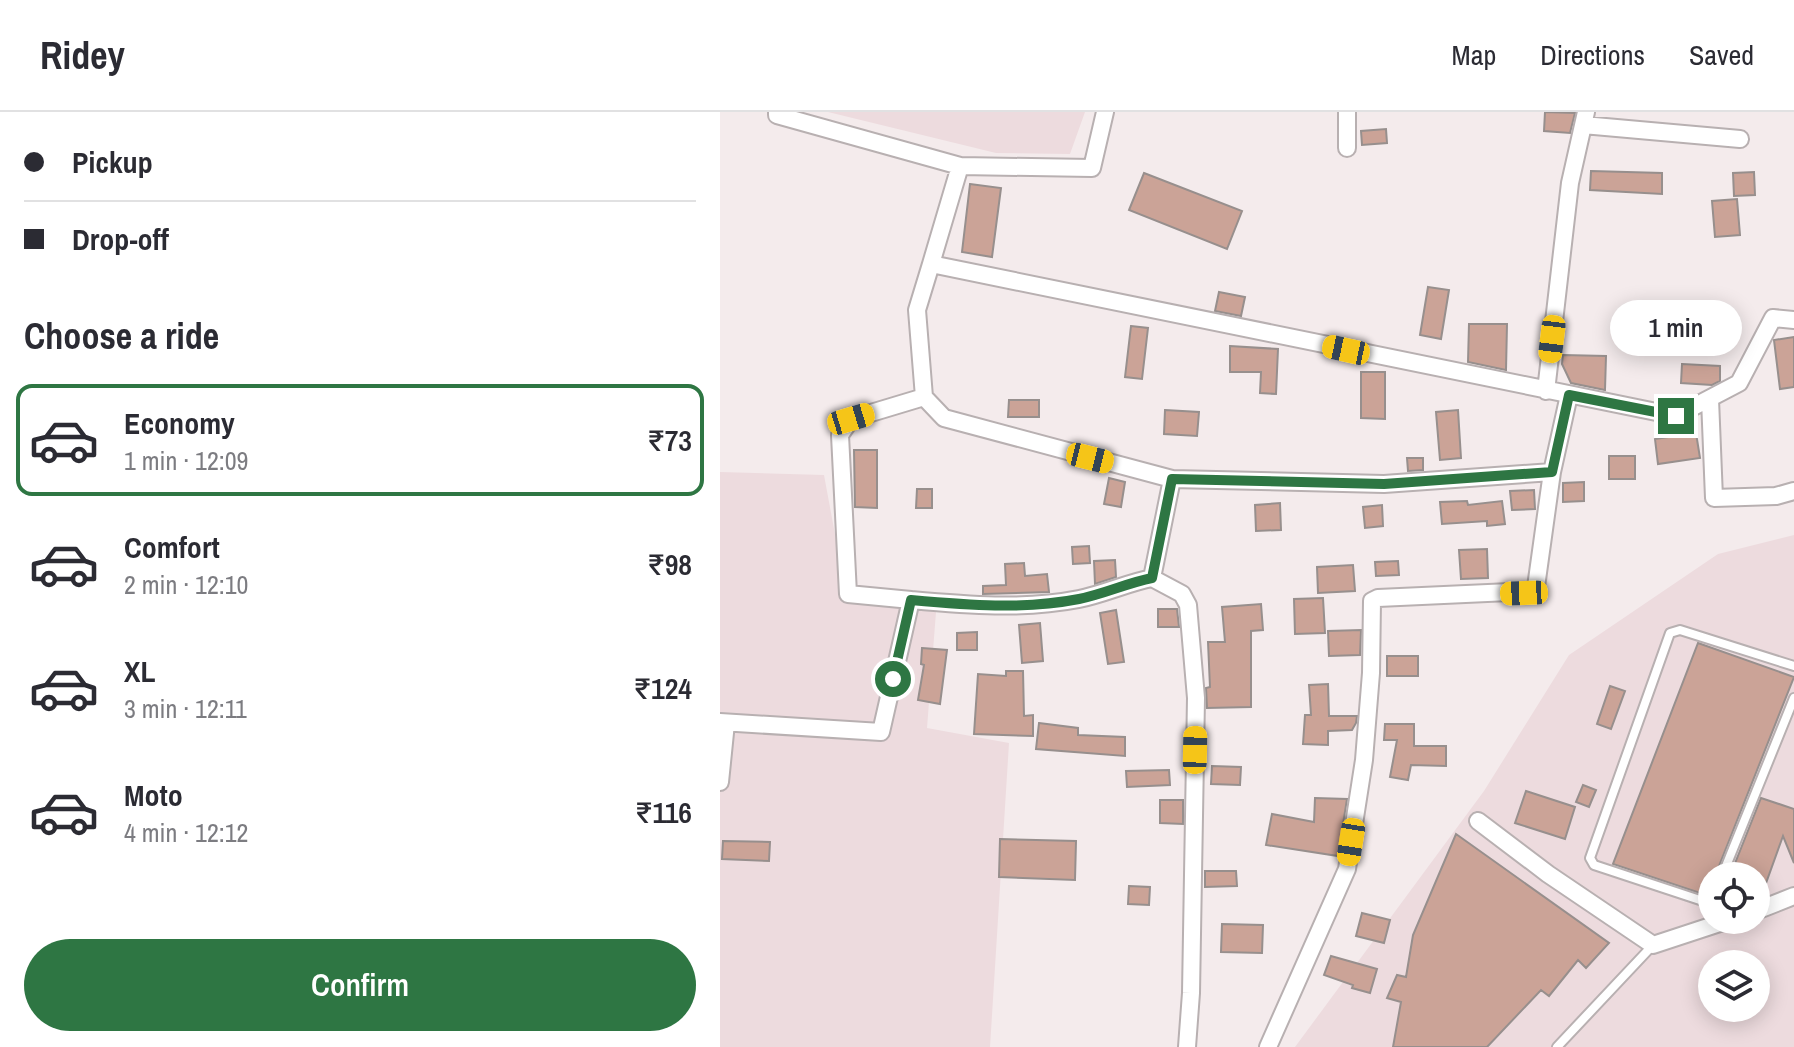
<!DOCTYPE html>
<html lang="en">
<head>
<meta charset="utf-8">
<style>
	:root { --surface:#fff; --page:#f2f2f3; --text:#2b2b33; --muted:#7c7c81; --line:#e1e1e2; --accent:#2e7643 }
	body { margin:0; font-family:"Archivo Narrow",sans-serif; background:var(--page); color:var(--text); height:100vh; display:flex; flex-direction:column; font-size:30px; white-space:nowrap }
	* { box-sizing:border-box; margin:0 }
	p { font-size:26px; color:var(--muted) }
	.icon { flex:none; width:44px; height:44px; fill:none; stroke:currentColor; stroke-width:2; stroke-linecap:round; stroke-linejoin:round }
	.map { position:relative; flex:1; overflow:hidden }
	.details { display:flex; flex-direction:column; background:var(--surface); width:720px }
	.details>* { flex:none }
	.top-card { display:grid; align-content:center; height:176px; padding:0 24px; background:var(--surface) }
	.controls { position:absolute; left:978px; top:750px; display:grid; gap:16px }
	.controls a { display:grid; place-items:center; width:72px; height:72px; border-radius:50%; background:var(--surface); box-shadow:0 4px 20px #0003; font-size:40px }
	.end { position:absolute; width:36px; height:36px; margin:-18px; border:10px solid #2e7643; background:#fff; box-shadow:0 0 0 4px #fff }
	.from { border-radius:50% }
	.bubble { position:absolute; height:56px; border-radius:28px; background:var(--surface); box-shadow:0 4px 20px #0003; font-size:26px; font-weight:600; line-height:56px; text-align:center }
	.car { position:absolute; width:24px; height:48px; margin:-24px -12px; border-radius:10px; box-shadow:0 0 6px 2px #0007; background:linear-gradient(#f5c518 24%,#345 0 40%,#f5c518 0 76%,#345 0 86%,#f5c518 0) }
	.top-card b { display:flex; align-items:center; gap:28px; height:76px; font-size:30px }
	.top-card b+b { border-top:2px solid var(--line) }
	.top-card i { width:20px; height:20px; background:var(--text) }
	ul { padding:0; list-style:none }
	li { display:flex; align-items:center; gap:24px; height:112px; margin:0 16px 12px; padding:0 8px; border:4px solid transparent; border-radius:16px }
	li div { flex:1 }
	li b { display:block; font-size:30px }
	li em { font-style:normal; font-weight:600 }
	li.on { border-color:var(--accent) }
	li>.icon { width:72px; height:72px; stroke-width:1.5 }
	h2 { padding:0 24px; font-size:36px; line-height:96px }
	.action { display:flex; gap:16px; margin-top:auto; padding:16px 24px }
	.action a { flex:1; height:92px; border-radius:48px; background:var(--accent); color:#fff; font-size:32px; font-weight:600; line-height:92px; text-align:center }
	header { display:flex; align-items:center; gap:48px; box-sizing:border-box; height:112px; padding:0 40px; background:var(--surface); border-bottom:2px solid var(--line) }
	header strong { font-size:38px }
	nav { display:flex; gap:44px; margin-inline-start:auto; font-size:28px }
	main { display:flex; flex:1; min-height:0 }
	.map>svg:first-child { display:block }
	.built { fill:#eddbde; fill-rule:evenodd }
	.building { fill:#cba397; stroke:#978f8d; stroke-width:2 }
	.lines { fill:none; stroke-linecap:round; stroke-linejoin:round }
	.service-casing { stroke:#b8b0b1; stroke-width:12 }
	.minor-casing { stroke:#b8b0b1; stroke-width:20 }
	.service { stroke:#fff; stroke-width:8 }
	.minor { stroke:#fff; stroke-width:16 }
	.route { stroke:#2e7643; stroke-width:10 }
</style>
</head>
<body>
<header>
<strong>Ridey</strong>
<nav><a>Map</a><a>Directions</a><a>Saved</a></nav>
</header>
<main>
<section class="details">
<div class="top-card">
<b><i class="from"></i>Pickup</b>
<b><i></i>Drop-off</b>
</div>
<h2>Choose a ride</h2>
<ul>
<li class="on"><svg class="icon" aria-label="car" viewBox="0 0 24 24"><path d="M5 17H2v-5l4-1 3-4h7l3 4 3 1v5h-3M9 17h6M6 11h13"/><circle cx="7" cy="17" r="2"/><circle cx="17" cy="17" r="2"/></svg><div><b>Economy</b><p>1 min · 12:09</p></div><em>₹73</em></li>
<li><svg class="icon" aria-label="car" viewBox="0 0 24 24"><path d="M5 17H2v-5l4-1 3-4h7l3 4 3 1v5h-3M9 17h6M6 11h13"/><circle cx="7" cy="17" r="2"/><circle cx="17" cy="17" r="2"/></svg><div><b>Comfort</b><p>2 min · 12:10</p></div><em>₹98</em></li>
<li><svg class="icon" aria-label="car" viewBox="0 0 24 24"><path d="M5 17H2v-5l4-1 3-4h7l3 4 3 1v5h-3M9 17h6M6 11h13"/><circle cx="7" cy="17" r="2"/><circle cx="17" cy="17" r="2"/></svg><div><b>XL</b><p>3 min · 12:11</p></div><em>₹124</em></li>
<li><svg class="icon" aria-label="car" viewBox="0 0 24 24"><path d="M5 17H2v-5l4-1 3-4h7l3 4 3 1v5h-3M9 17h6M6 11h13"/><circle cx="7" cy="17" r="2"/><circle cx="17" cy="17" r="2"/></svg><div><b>Moto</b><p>4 min · 12:12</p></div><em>₹116</em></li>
</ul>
<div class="action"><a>Confirm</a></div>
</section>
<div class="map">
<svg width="1074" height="935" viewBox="0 0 1074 935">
	<rect width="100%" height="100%" fill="#f4ebec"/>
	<path class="built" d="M108,0H365L350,42L276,41Z
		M0,360L104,363L127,487L216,500L207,616L289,631L270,935H0Z
		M1074,423V935H575L764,679L849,543L998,442ZM992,764H1036V808H992ZM992,852H1036V896H992Z"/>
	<path class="building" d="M825,0L855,1L850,21L824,19Z
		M666,17L667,31L642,33L641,19Z
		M871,59L942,61V82L870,78Z
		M1034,60L1035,83L1014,84L1013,61Z
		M424,61L522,99L507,137L409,98Z
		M250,72L281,76L272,145L242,140Z
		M1017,87L1020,123L995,125L992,89Z
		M708,175L729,178L721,227L700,223Z
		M499,180L525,185L521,204L495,199Z
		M749,212H787L786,258L748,250Z
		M411,214L428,216L422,267L405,265Z
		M1074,225V275L1060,277L1054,228Z
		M510,234L558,237L556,282L540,281L541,260H510Z
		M843,243L886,244L885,278L851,271L842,252Z
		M962,252L1000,254V269L992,273L961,271Z
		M641,260H665V307L641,306Z
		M289,288H319V305H288Z
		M445,298L479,300L477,324L444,322Z
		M738,298L741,346L720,348L716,300Z
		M976,321L980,346L938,352L935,327Z
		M134,338H157V396L135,395Z
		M889,344H915V367H889Z
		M687,346H703V358L688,359Z
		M389,366L405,370L401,395L384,392Z
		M864,370V389L843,390V371Z
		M197,377H212V396H196Z
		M814,378L815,397L792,398L790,379Z
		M747,389L748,393L782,389L785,412L767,414V409L722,412L720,390Z
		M560,391L561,418L536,419L535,393Z
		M662,393L663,414L645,416L643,395Z
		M369,434L370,451L353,452L352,435Z
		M767,437L768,466L741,467L739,438Z
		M395,448L396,465L375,472L374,449Z
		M678,449L679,463L656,464L655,450Z
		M304,451L305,464L327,462L329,480L263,482V474L286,473L285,452Z
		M633,453L635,479L598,481L597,455Z
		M603,486L605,521L575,522L574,487Z
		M541,492L543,518L531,519V595L487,596L486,576L490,575L488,530H505L502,495Z
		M438,497H457L459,515H438Z
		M396,498L404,550L388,552L380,501Z
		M320,511L323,549L302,551L299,513Z
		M641,518L640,543L609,544L608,519Z
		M257,520V538H237V521Z
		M978,531L1074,565L995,764H992V785L893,752Z
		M202,536L227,538L220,592L198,588L204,553L201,552Z
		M667,544H698V564H667Z
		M286,559H303L304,604L313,603V624L254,622L258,562L286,564Z
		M608,572L609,604H637L636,611L632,618L608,619V633L583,632L585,603H591L589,573Z
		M890,574L905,579L891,617L877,612Z
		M319,611L358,616V623L405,625V644L316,637Z
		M665,612H694V634H726V654L691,653L688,668L670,665L677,628H664Z
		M492,654L521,655L520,673L491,672Z
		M449,658L450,673L407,675L406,659Z
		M863,673L876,678L869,695L856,690Z
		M806,679L855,695L845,727L795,711Z
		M595,686L627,687L618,744L546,733L552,702L594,710Z
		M1041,686L1074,697V751L1063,724L1041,785L1036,787V764H1010Z
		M440,688H463V712L440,711Z
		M736,722L889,831L866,856L858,848L829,884L821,878L767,935H673L681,890L667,886L677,863L686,865L693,823Z
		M280,727L356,729L355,768L279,765Z
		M3,729L50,730L49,749L2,747Z
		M485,759H516L517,774L485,775Z
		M409,774L430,775L429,793L408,792Z
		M642,801L670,808L664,831L636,824Z
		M502,812L543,813L542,841L501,840Z
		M611,844L657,857L650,881L632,876L633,873L604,863Z"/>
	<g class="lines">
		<defs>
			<path id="service" d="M1002,764L1074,586
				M992,792L874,753L870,746L950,521L960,518L1074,554
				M837,935L933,833"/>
			<path id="minor" d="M57,0V3L240,54L372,56L385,0
				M863,13L1020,27
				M627,36V0
				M240,54L211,152L956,304L1019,271L1053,206L1074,208
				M211,152L197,198L204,285L224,306L452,367L664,372L832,360L849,283
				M826,279L850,71L866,0
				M990,287L994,386L1056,384L1074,379
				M452,367L432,466L462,482L468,493L476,586L471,881L467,935
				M191,488C247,493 303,498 359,487C384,482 407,471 432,466
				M0,610L161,620L191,488L128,482L120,323L131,307L204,285
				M0,670L6,611
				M758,709L828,762L933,833L1009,808
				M1036,799L1074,784
				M548,935L627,757L644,648L651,561L652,489L658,486L812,479L816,475L832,360"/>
		</defs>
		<use href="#service" class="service-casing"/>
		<use href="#minor" class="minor-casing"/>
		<use href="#service" class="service"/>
		<use href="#minor" class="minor"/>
	</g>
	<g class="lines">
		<path class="route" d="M173,567L191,488C247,493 303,498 359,487C384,482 407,471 432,466L452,367L664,372L832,360L849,283L956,304"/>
	</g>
</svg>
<div class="controls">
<a><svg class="icon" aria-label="locate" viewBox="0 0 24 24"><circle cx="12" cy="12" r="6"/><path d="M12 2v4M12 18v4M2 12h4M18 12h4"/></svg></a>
<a><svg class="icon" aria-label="layers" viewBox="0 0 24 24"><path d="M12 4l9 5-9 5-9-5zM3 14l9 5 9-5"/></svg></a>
</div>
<i class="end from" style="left:173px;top:567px"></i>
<i class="end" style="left:956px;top:304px"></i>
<div class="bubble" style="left:890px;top:188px;width:132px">1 min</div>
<i class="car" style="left:832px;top:227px;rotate:187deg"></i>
<i class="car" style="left:626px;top:238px;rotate:282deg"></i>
<i class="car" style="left:131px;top:307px;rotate:73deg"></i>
<i class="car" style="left:370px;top:346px;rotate:104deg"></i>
<i class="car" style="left:804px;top:481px;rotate:268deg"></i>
<i class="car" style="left:475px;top:638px;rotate:1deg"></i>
<i class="car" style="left:631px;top:730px;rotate:189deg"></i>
</div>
</main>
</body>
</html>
